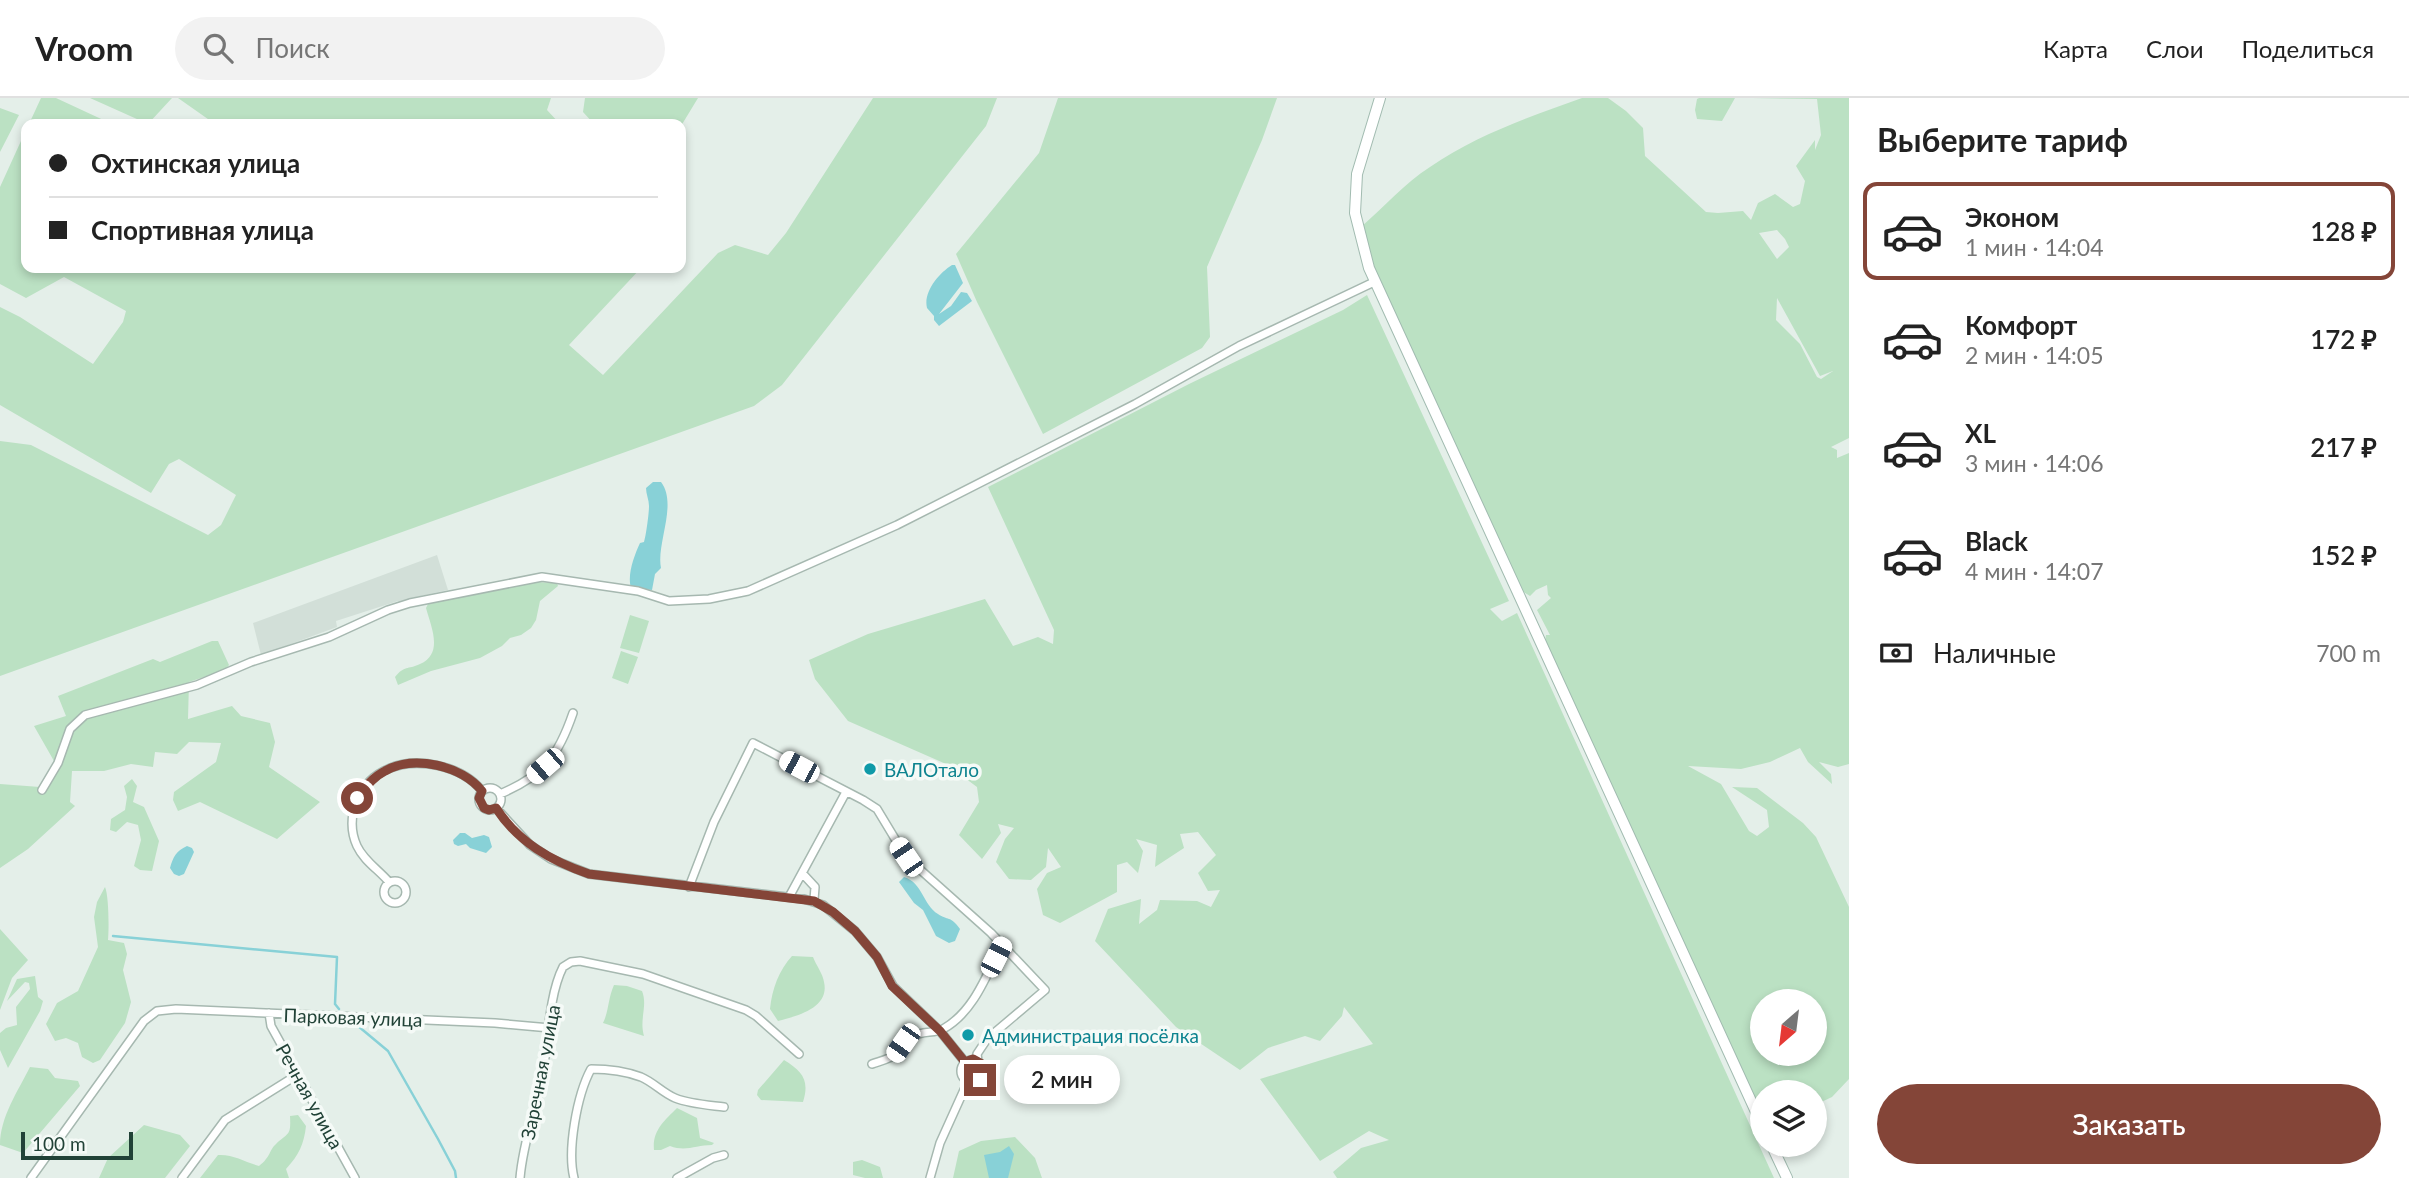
<!DOCTYPE html>
<html lang="ru">
<head>
<meta charset="utf-8">
<style>
	:root { --surface:#fff; --page:#f2f2f2; --text:#222; --muted:#767676; --line:#e0e0e0; --accent:#844538 }
	body { margin:0; font-family:Lato,sans-serif; background:var(--page); color:var(--text); height:100vh; display:flex; flex-direction:column; font-size:26px; white-space:nowrap }
	* { box-sizing:border-box; margin:0 }
	p { font-size:23px; color:var(--muted) }
	.icon { flex:none; width:38px; height:38px; fill:none; stroke:currentColor; stroke-width:2; stroke-linecap:round; stroke-linejoin:round }
	.map { position:relative; flex:1; overflow:hidden }
	.drawer { display:flex; flex-direction:column; background:var(--surface); width:560px }
	.drawer>* { flex:none }
	.banner { position:absolute; left:21px; top:21px; width:665px; height:154px; border-radius:14px; box-shadow:0 4px 10px #0003; display:grid; align-content:center; height:154px; padding:0 28px; background:var(--surface) }
	.needle { width:46px; rotate:208deg }
	.fabs { position:absolute; left:1750px; top:891px; display:grid; gap:14px }
	.fabs a { display:grid; place-items:center; width:77px; height:77px; border-radius:50%; background:var(--surface); box-shadow:0 4px 10px #0003; font-size:35px }
	.scale { position:absolute; left:21px; bottom:18px; width:112px; box-sizing:border-box; padding-left:7px; border:4px solid #214237; border-top:0; font-size:19px; line-height:24px; white-space:nowrap; color:#214237; -webkit-text-stroke:5px #f5faf7; paint-order:stroke }
	.end { position:absolute; width:32px; height:32px; margin:-16px; border:9px solid #844538; background:#fff; box-shadow:0 0 0 4px #fff }
	.from { border-radius:50% }
	.bubble { position:absolute; height:49px; border-radius:24px; background:var(--surface); box-shadow:0 4px 10px #0003; font-size:23px; font-weight:600; line-height:49px; text-align:center }
	.car { position:absolute; width:21px; height:42px; margin:-21px -10px; border-radius:9px; box-shadow:0 0 5px 2px #0007; background:linear-gradient(#fff 24%,#345 0 40%,#fff 0 76%,#345 0 86%,#fff 0) }
	.banner b { display:flex; align-items:center; gap:24px; height:66px; font-size:26px }
	.banner b+b { border-top:2px solid var(--line) }
	.banner i { width:18px; height:18px; background:var(--text) }
	ul { padding:0; list-style:none }
	li { display:flex; align-items:center; gap:21px; height:98px; margin:0 14px 10px; padding:0 14px; border:4px solid transparent; border-radius:14px }
	li div { flex:1 }
	li b { display:block; font-size:26px }
	li em { font-style:normal; font-weight:600 }
	li.active { border-color:var(--accent) }
	li>.icon { width:63px; height:63px; stroke-width:1.5 }
	h2 { padding:0 28px; font-size:32px; line-height:84px }
	.pay { display:flex; align-items:center; gap:18px; height:77px; padding:0 28px; font-size:26px }
	.pay p { margin-inline-start:auto }
	.primary-button { display:flex; gap:14px; margin-top:auto; padding:14px 28px }
	.primary-button a { flex:1; height:80px; border-radius:42px; background:var(--accent); color:#fff; font-size:28px; font-weight:600; line-height:80px; text-align:center }
	header { display:flex; align-items:center; gap:42px; box-sizing:border-box; height:98px; padding:0 35px; background:var(--surface); border-bottom:2px solid var(--line) }
	header strong { font-size:33px }
	nav { display:flex; gap:38px; margin-inline-start:auto; font-size:24px }
	.search { width:490px; height:63px; background:var(--page); display:flex; align-items:center; gap:18px; box-sizing:border-box; padding:0 24px; border-radius:38px; color:var(--muted); font-size:26px }
	main { display:flex; flex:1; min-height:0 }
	.map>svg:first-child { display:block }
	.built { fill:#d2dfd8 }
	.green { fill:#bbe1c3; fill-rule:evenodd }
	.water { fill:#88d1d7 }
	.lines { fill:none; stroke-linecap:round; stroke-linejoin:round }
	.stream { stroke:#88d1d7; stroke-width:2.5 }
	.street-casing { stroke:#a6b8b0; stroke-width:10 }
	.secondary-casing { stroke:#a1bbb0; stroke-width:12 }
	.street { stroke:#fff; stroke-width:7 }
	.secondary { stroke:#fff; stroke-width:10 }
	.route { stroke:#844538; stroke-width:9 }
	.culture-dot { fill:#0f9aa8; stroke:#f5faf7; stroke-width:2.5 }
	.labels { text-anchor:middle; dominant-baseline:central; stroke-width:7; stroke-linejoin:round; paint-order:stroke }
	.culture-label { font-size:19px; fill:#0d838f; stroke:#f5faf7; text-anchor:start }
	.street-label { font-size:19px; fill:#214237; stroke:#f5faf7 }
</style>
</head>
<body>
<header>
<strong>Vroom</strong>
<div class="search"><svg class="icon" aria-label="search" viewBox="0 0 24 24"><circle cx="10" cy="10" r="6"/><path d="M15 15l6 6"/></svg>Поиск</div>
<nav><a>Карта</a><a>Слои</a><a>Поделиться</a></nav>
</header>
<main>
<div class="map">
<svg width="1849" height="1080" viewBox="0 0 1849 1080">
	<rect width="100%" height="100%" fill="#e4efe9"/>
	<path class="built" d="M437,457L448,492L411,500L399,504L398,503L336,523L337,529L261,557L253,525Z"/>
	<path class="green" d="M41,0H56L112,26H29Z
		M90,0H172L148,26Z
		M178,0H551L547,12L560,26H215Z
		M585,0H698L681,28L594,26L583,14Z
		M873,0H997L986,28L782,287L754,308L0,578V343L31,347L208,437L221,427L236,397L179,361L169,366L151,395L0,307V209L20,219L93,266L123,224L126,213L64,179L26,200L0,186V89L26,32V170H641L569,247L603,277L718,155L735,147L768,157L786,135Z
		M1058,0H1277L1262,42L1207,169L1210,239L1202,250L1043,336L977,204L956,156L1039,55Z
		M1582,0H1608L1626,13L1643,30L1645,58L1706,114L1718,115L1743,113L1751,122L1758,105L1775,96L1793,109L1800,106L1805,83L1796,68L1815,42V52L1821,37L1817,1L1752,0H1849V340L1831,349L1837,352V360L1849,355V666L1838,669L1819,664L1831,676L1832,686L1808,664L1800,650L1770,664L1741,671L1688,668L1721,686L1749,733L1757,738L1769,729L1767,712L1732,689L1757,690L1803,725L1816,739L1849,809V981L1832,999L1815,1007V994H1762V1023L1545,544L1546,537H1550L1537,512L1551,500L1548,497L1547,487L1536,492L1530,498L1519,491L1371,163L1361,129C1384,109 1405,85 1430,69C1477,37 1529,19 1582,0ZM1777,132L1785,141L1789,149L1777,161L1759,135ZM1777,200L1820,278L1833,273L1821,281L1817,279L1800,246L1776,222ZM1762,903H1815V956H1762Z
		M1699,0H1735L1722,23L1697,21L1695,12L1697,1Z
		M0,10L19,17L0,54Z
		M1367,197L1509,503L1490,511L1502,523L1517,515L1774,1080H1337L1333,1074L1361,1050L1389,1042L1369,1033L1320,1063L1260,981L1373,946L1344,909L1342,918L1320,943L1305,938L1268,950L1240,972L1176,929L1095,843L1108,811L1141,801L1139,826L1157,812L1160,802L1197,803L1211,809L1220,792L1208,793L1198,775L1216,757L1198,734L1180,736L1184,750L1155,769L1157,747L1136,741L1143,753L1138,775L1127,764L1117,767V794L1060,825L1043,817L1037,791L1047,775L1061,769L1048,750L1046,769L1031,782L1009,781L996,764L1005,741L1014,730L998,726L1001,735L982,761L959,737L979,704L977,689L946,666L848,623L815,581L809,562L868,536L985,501L1013,548L1038,539L1053,546L1054,532L988,389L1189,286L1343,212Z
		M537,484L557,485L558,488L540,503L536,522L531,530L521,537L510,540L502,548L480,560L431,573L398,587L395,579C405,567 407,572 420,566C444,555 431,529 426,510L428,506Z
		M630,517L649,523L639,555L620,550Z
		M212,543H218L229,567L225,572L189,584L188,621L232,608L241,618L270,625L275,644L269,669L320,704L277,741L200,704L178,713L173,702L174,694L216,664L221,645L189,644L177,656L155,654L153,669L131,666L104,673H72L70,704L75,708L28,751L0,770V686L40,689L54,663L34,628L66,618L58,598L153,561L160,564Z
		M621,553L638,559L628,586L612,580Z
		M132,681L137,688L133,704L144,709L159,743L152,773L140,772L134,768L141,742L138,727L127,724L116,734L110,732L111,721L125,712L127,699L124,688Z
		M105,789C109,798 109,832 108,842L124,845L127,856L123,872L131,904L125,925L100,962L93,965L82,959L78,945L66,940L55,943L46,926L57,905L78,893L98,849L94,819L97,804Z
		M0,831L28,862L12,880L0,912Z
		M792,858L813,859C816,867 823,876 824,884C830,910 797,918 778,923L770,911C772,891 779,872 792,858Z
		M35,878L38,899L43,903L40,913L8,970L0,952V935L6,930L17,927L16,909L30,891L29,885L25,884L7,903L17,881Z
		M614,887L627,888L642,893C648,908 639,921 644,938L603,925C609,913 608,900 614,887Z
		M784,962C802,973 810,982 803,1004L761,1002L757,997L758,992Z
		M30,969L48,971L55,980L78,983L80,988L23,1055L0,1047C0,1019 18,993 30,969Z
		M677,1010L697,1020L700,1040L714,1045L712,1047C696,1047 686,1054 670,1048L661,1052H654C652,1033 664,1023 677,1010Z
		M298,1017L306,1028C304,1046 299,1057 286,1071L289,1080H200L218,1057C233,1056 245,1064 259,1068C271,1059 269,1052 276,1046C289,1034 291,1038 290,1018Z
		M144,1027L180,1037L190,1048L165,1080H99L108,1060Z
		M1015,1039L1035,1060L1042,1080H953L959,1053L981,1043Z
		M862,1062L880,1069L883,1080H865L853,1077V1064Z"/>
	<path class="water" d="M952,167H955L963,185L939,216L951,208L961,194L967,195L972,203L939,228L934,222V218L927,210C923,194 939,175 952,167Z
		M653,384H661C678,406 656,446 661,470L655,476L652,492L631,490C627,477 634,458 640,445L644,444C646,438 649,416 649,408C649,402 646,396 646,390Z
		M460,735H465L472,740L484,737L489,739L492,749L486,755L470,750L466,746L458,748L454,746L453,742Z
		M187,748L192,750L194,754L184,776L179,778L174,776L170,770C173,759 176,753 187,748Z
		M904,779C923,785 923,807 938,816C948,823 950,817 960,831L955,843L949,845L936,838L923,812L914,805L899,784Z
		M1009,1048L1014,1056L1008,1080H989L984,1057L1000,1054Z"/>
	<g class="lines">
		<path class="stream" d="M113,838L337,859L335,906L339,911
			M358,928L388,953L438,1041L455,1073L456,1080"/>
		<defs>
			<path id="street" d="M479 701a11 11 0 1 1 22 0a11 11 0 1 1-22 0Z
				M42,692L58,665L70,631L85,617L197,587L251,564L329,539L388,512L410,505L542,479L638,493L669,503L709,501L748,493L897,427L1135,306L1239,248L1374,184
				M500,696C543,678 558,659 573,615
				M496,710L530,747L551,761L589,776L804,801L823,807L855,833L877,859L893,888L940,933L965,964
				M802,775L815,789L814,802
				M384 794a11 11 0 1 1 22 0a11 11 0 1 1-22 0Z
				M389,784C379,772 364,763 357,748C344,719 359,683 388,671C418,658 462,668 482,693
				M689,789L714,724L753,645L863,702L877,711L906,759L991,835L1045,892L987,941L977,956L978,963
				M789,799L846,694
				M269,915L271,928L355,1080
				M961 973a11 11 0 1 1 22 0a11 11 0 1 1-22 0Z
				M872,966C880,963 891,961 897,955C902,949 905,943 912,939C922,932 934,936 943,931C974,914 987,876 1002,846
				M31,1080L144,923L157,913L176,911L495,925L550,930
				M182,1080L225,1022L297,977
				M520,1080C523,1044 536,1010 543,974C548,943 549,896 563,869L571,864L580,863L643,876L746,912L756,918L799,956
				M574,1080C567,1052 577,997 591,971C607,971 625,973 641,979C653,984 663,995 675,1000C690,1006 708,1007 724,1009
				M677,1080L713,1060L724,1057
				M930,1080L940,1045L968,983"/>
			<path id="secondary" d="M1380,0L1357,76L1355,115L1369,170L1762,1027
				M1771,1046L1787,1080"/>
		</defs>
		<use href="#street" class="street-casing"/>
		<use href="#secondary" class="secondary-casing"/>
		<use href="#street" class="street"/>
		<use href="#secondary" class="secondary"/>
	</g>
	<g class="lines">
		<path class="route" d="M357,700C365,689 373,679 385,673C414,656 462,668 482,693L479,700L484,710L489,712L496,710C518,744 551,763 589,776L814,803L833,814L855,833L877,859L892,888L940,933L965,964L973,961L982,966L983,977L980,982"/>
	</g>
	<g class="culture-dot">
		<circle cx="870" cy="671" r="7"/>
		<circle cx="968" cy="937" r="7"/>
	</g>
	<g class="labels">
		<g class="culture-label">
			<text x="884" y="671">ВАЛОтало</text>
			<text x="982" y="937">Администрация посёлка</text>
		</g>
		<g class="street-label">
			<text transform="translate(353 919) rotate(2)">Парковая улица</text>
			<text transform="translate(540 974) rotate(-79)">Заречная улица</text>
			<text transform="translate(310 998) rotate(61)">Речная улица</text>
		</g>
	</g>
</svg>
<div class="fabs">
<a><svg class="needle" viewBox="-14 -14 28 28"><path d="M0-13l5 13h-10z" fill="#e53935"/><path d="M0 13l5-13h-10z" fill="#767676"/></svg></a>
<a><svg class="icon" aria-label="layers" viewBox="0 0 24 24"><path d="M12 4l9 5-9 5-9-5zM3 14l9 5 9-5"/></svg></a>
</div>
<div class="scale">100 m</div>
<i class="end from" style="left:357px;top:700px"></i>
<i class="end" style="left:980px;top:982px"></i>
<div class="bubble" style="left:1004px;top:957px;width:116px">2 мин</div>
<i class="car" style="left:545px;top:668px;rotate:229deg"></i>
<i class="car" style="left:799px;top:669px;rotate:298deg"></i>
<i class="car" style="left:906px;top:759px;rotate:326deg"></i>
<i class="car" style="left:996px;top:859px;rotate:27deg"></i>
<i class="car" style="left:903px;top:945px;rotate:215deg"></i>
<div class="banner">
<b><i class="from"></i>Охтинская улица</b>
<b><i></i>Спортивная улица</b>
</div>
</div>
<section class="drawer">
<h2>Выберите тариф</h2>
<ul>
<li class="active"><svg class="icon" aria-label="car" viewBox="0 0 24 24"><path d="M5 17H2v-5l4-1 3-4h7l3 4 3 1v5h-3M9 17h6M6 11h13"/><circle cx="7" cy="17" r="2"/><circle cx="17" cy="17" r="2"/></svg><div><b>Эконом</b><p>1 мин · 14:04</p></div><em>128 ₽</em></li>
<li><svg class="icon" aria-label="car" viewBox="0 0 24 24"><path d="M5 17H2v-5l4-1 3-4h7l3 4 3 1v5h-3M9 17h6M6 11h13"/><circle cx="7" cy="17" r="2"/><circle cx="17" cy="17" r="2"/></svg><div><b>Комфорт</b><p>2 мин · 14:05</p></div><em>172 ₽</em></li>
<li><svg class="icon" aria-label="car" viewBox="0 0 24 24"><path d="M5 17H2v-5l4-1 3-4h7l3 4 3 1v5h-3M9 17h6M6 11h13"/><circle cx="7" cy="17" r="2"/><circle cx="17" cy="17" r="2"/></svg><div><b>XL</b><p>3 мин · 14:06</p></div><em>217 ₽</em></li>
<li><svg class="icon" aria-label="car" viewBox="0 0 24 24"><path d="M5 17H2v-5l4-1 3-4h7l3 4 3 1v5h-3M9 17h6M6 11h13"/><circle cx="7" cy="17" r="2"/><circle cx="17" cy="17" r="2"/></svg><div><b>Black</b><p>4 мин · 14:07</p></div><em>152 ₽</em></li>
</ul>
<div class="pay"><svg class="icon" aria-label="cash" viewBox="0 0 24 24"><path d="M3 7h18v10H3z"/><circle cx="12" cy="12" r="2"/></svg>Наличные<p>700 m</p></div>
<div class="primary-button"><a>Заказать</a></div>
</section>
</main>
</body>
</html>
